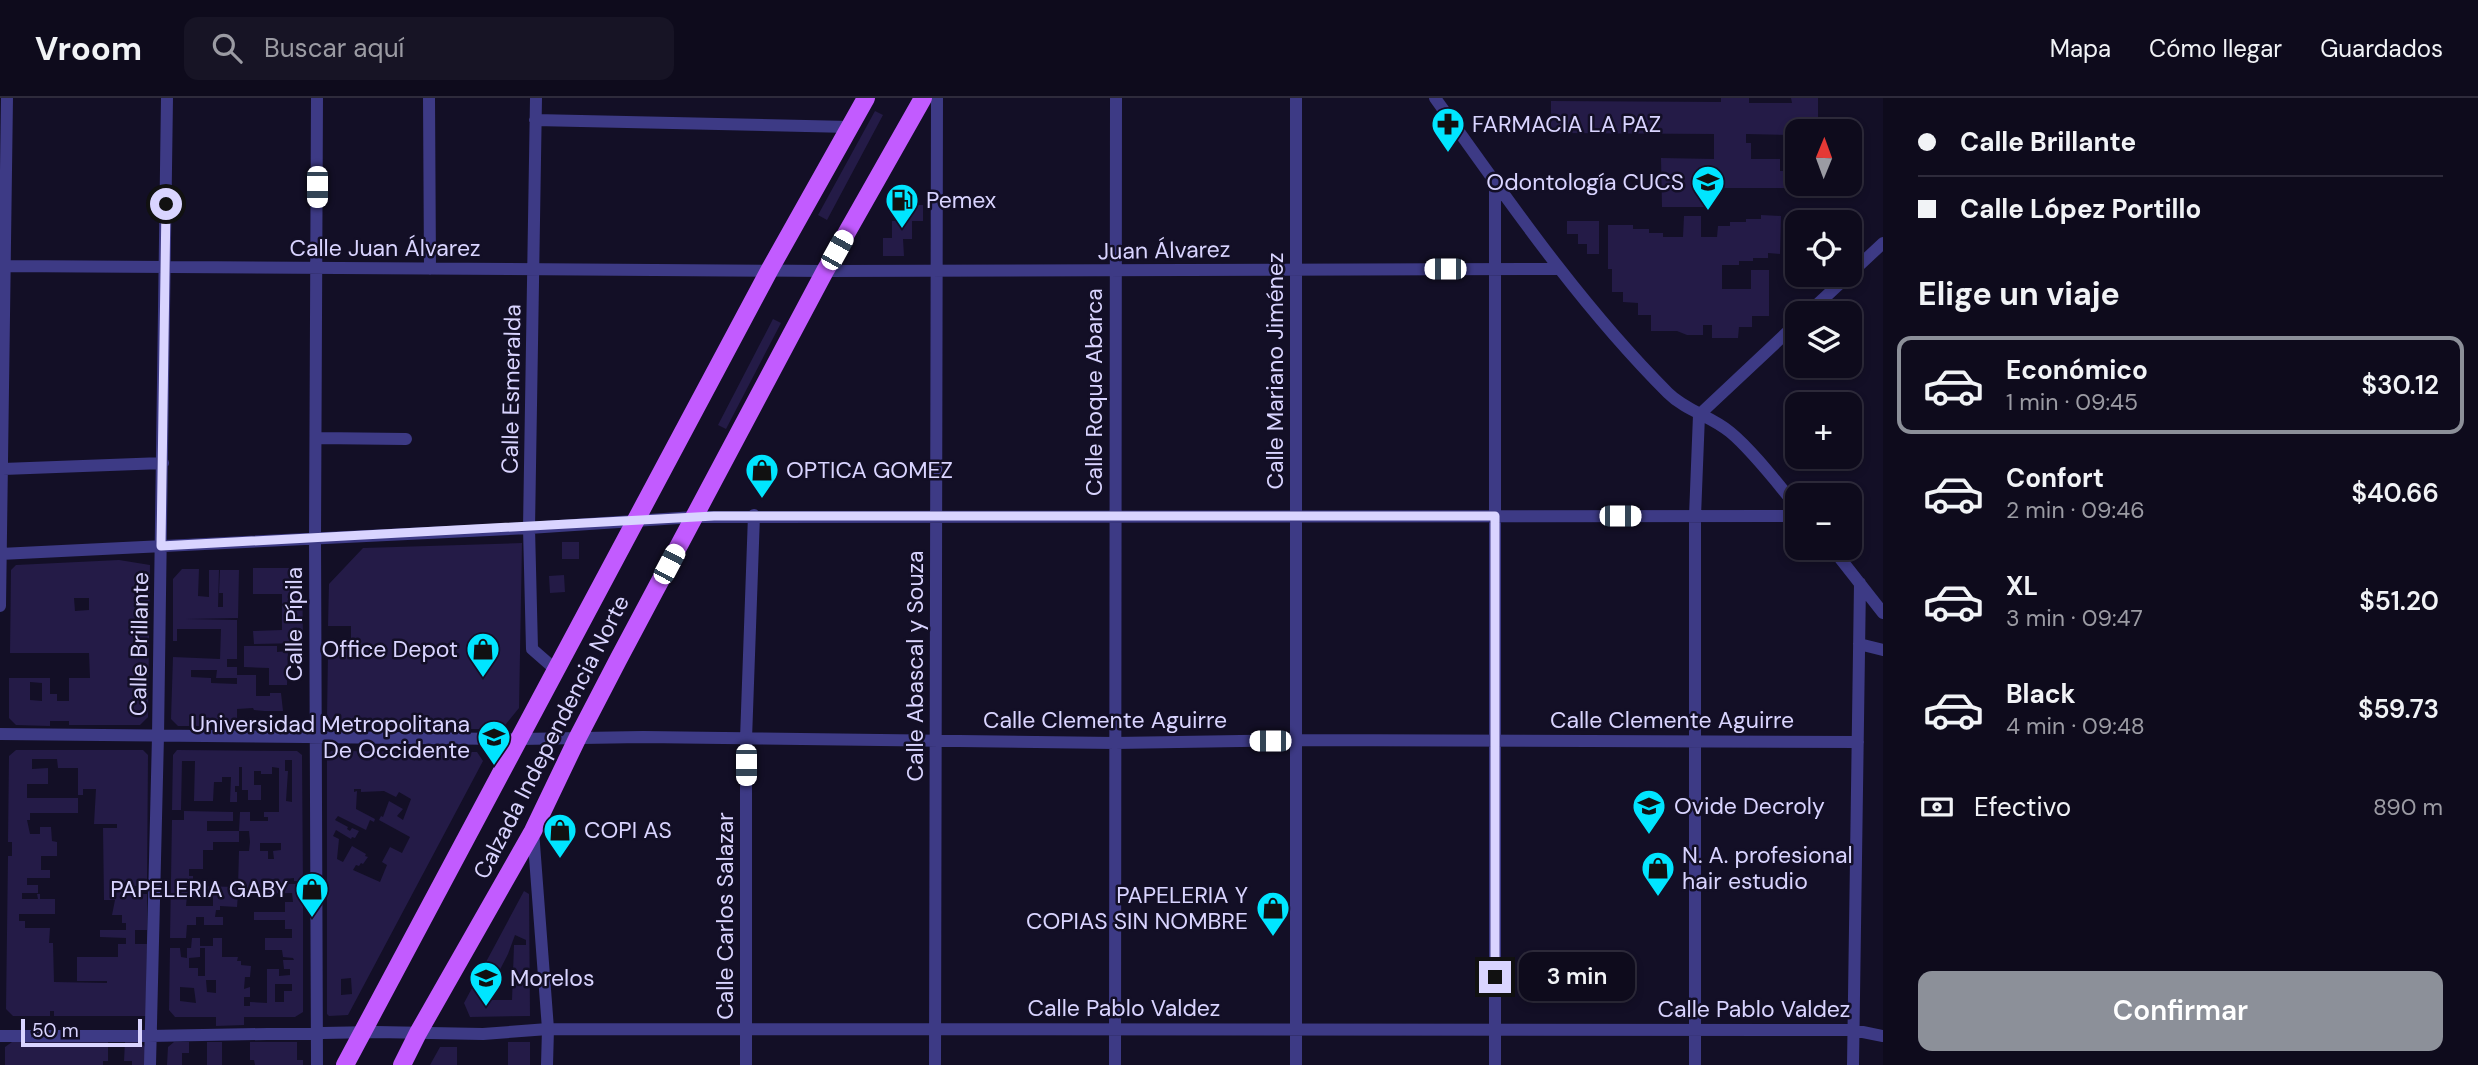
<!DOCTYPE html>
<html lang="es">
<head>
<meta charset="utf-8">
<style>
	:root { --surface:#0e0b1c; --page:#171425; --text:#f1f3f6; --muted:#9b9ba3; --line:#2e2b3b; --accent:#8c9099 }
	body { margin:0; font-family:"DM Sans",sans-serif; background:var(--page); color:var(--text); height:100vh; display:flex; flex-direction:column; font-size:26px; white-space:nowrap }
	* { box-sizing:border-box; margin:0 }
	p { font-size:23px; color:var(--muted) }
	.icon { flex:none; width:38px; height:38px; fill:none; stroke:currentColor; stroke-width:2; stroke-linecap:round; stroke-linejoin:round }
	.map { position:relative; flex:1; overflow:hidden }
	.side { display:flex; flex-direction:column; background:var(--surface); width:595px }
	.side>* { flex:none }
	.guide { display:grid; align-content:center; height:154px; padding:0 35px; background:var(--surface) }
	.needle { width:46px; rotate:1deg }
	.buttons { position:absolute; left:1785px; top:21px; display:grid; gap:14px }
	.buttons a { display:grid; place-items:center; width:77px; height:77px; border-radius:14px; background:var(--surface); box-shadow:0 4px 10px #0003,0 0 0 2px var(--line); font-size:35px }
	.scale { position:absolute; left:21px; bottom:18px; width:121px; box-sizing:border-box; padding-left:7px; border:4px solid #d9d4ff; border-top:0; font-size:19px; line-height:24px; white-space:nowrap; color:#d9d4ff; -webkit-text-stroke:5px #130f26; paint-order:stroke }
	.end { position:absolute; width:32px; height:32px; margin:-16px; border:9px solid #d9d4ff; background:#111; box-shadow:0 0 0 4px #111 }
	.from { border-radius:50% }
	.bubble { position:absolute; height:49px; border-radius:14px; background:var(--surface); box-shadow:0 4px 10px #0003,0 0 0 2px var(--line); font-size:23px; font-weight:600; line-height:49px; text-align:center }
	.car { position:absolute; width:21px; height:42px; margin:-21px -10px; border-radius:9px; box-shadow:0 0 5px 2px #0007; background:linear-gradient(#fff 24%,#345 0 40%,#fff 0 76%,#345 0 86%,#fff 0) }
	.guide b { display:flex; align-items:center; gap:24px; height:66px; font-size:26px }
	.guide b+b { border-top:2px solid var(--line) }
	.guide i { width:18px; height:18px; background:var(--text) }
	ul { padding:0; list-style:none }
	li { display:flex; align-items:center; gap:21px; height:98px; margin:0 14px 10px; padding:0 21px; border:4px solid transparent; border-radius:14px }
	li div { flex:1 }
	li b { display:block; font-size:26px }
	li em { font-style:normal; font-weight:600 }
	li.active { border-color:var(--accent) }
	li>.icon { width:63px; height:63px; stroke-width:1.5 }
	h2 { padding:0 35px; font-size:32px; line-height:84px }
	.pay { display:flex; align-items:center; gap:18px; height:77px; padding:0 35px; font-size:26px }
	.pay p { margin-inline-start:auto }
	.cta { display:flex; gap:14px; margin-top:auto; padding:14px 35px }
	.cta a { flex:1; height:80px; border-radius:14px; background:var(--accent); color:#fff; font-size:28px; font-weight:600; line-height:80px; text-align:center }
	header { display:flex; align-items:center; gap:42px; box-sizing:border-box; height:98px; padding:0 35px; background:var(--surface); border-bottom:2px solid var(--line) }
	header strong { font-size:33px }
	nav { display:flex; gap:38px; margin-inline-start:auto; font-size:24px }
	.search { width:490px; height:63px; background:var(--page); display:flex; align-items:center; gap:18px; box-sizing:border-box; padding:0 24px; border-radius:14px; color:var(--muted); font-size:26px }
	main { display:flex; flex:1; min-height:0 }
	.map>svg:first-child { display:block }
	.building { fill:#241b47; fill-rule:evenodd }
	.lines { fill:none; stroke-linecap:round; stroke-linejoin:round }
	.street { stroke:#3d3a85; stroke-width:12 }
	.primary { stroke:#c25bff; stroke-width:18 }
	.route { stroke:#d9d4ff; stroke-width:9 }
	.labels { text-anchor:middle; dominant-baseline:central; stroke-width:5; stroke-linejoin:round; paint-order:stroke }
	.poi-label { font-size:23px; fill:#d9d4ff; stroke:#130f26; text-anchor:start }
	.street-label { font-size:23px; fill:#d9d4ff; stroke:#130f26 }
</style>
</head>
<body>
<header>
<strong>Vroom</strong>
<div class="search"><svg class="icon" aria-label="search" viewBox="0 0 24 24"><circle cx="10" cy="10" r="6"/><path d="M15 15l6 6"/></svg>Buscar aquí</div>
<nav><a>Mapa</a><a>Cómo llegar</a><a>Guardados</a></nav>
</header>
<main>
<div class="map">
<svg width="1883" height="967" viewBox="0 0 1883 967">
	<rect width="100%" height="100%" fill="#130f26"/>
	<path class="building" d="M1721,0H1749V5H1792L1791,0H1818V33H1797V45H1791V37L1746,36V45H1751V61H1780V73H1787V61H1795L1797,63V86H1815V94H1789L1790,90H1704V109H1662L1661,60L1714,61V36L1551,35V3L1721,4Z
		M875,13L883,17L827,122L818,117Z
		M902,107H923V123H912V141H903L904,158H883V140H892V123H903Z
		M1761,117L1781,118L1780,156L1768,155V160H1753V163H1739V167H1722V191H1751V172H1769V218H1752V229H1739L1738,240H1712V227H1703V237H1687L1677,233H1651V217H1638V205L1623,204V194H1612V171H1608V127H1633V131H1649V135H1663V139H1683L1684,118H1701V139H1717L1718,128H1730V124H1746V121H1761Z
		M1567,123H1599V156H1587V146H1578V136H1567Z
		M773,221L781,225L726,331L718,327Z
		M562,444H579V461H562Z
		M522,445L519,610L502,631H471V628L335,627L327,618L328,556H346V548H351V528H328L329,486L363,450Z
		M119,462L150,467L148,619L140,627H69V623H50V628L16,627L9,620V580H50V596H57V603H69V580H90L89,555H10L11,472L16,467ZM74,500H89V512L75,513ZM30,584L42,585V603L30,602Z
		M253,470H302L303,545L254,546L253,533L282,532V496H253Z
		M182,471H199L198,498L209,499V472H219L218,509H223V495H219L220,472H239L238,520L186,521L237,522V561H227V569H237V577H256V598H270V595H281L283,613H264L254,612L253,610L237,611V624L210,623V628H178L171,621L173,559L220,561L221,531H177V543H173V481ZM191,572H217L216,580H237V586L211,585V580L191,579Z
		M564,477L565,494L550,495L549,478Z
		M244,548H277V554L288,553L287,587H269V570L244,569Z
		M16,652H143L148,657L147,788H132V796H147V832H135V846H147L146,918H54V913H50V918H13L6,911L8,758H12V744H8L9,658ZM32,661H57L58,670H78V697H83V691H96L94,726H117V730H103L104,802H115L112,817H122V825H126V832H100V839L126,840V846H118V859H77V883H107V885L54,884L53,845H49L50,830H25V823H19V816H55V801H40V796H37L38,801H22V795H38V787H27V780H50V772H41V758H57V744L52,743L51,729H40V736H30L27,722H30V715H78V700H27V686H48V670L32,671Z
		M177,652L297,653L302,657L303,791H300V783H294V780L285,781V786H296V796L303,795V914L295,919H244V927L216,928V919H175L169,912L170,850H180L181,859L187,860V850H191L192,840H200V848H213V840H222V859H238L237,863H241V867L251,868L250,879H245L244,891L250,889V899H244V908H250V904L267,905V871H279V878L290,877V871H284L283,862H294L293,860L283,859L282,852H265V840H292V831H285V822H254V814H285V804H293L292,795L238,796L237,809L220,808V812H216L215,819H223V827H204V819H196V827H187L186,840H170L172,722H184V713L233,714V723H207V733H239V744H213V752H203V771H189V778H193V788L238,789L239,753H249L250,744L249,733H239L240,714H250V723H268V719H264V714H279V670L272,669V676H261V673H254V687H261V702H248V692H242V669H239V688H235V694H237V704H230L231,679H222V684H214L213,703H194L195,663H182L181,712H172L173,657ZM285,662H292V704L286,703L288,673H285ZM260,745H281V752L273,753L274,761H268V753H260ZM187,798L213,799V808H186ZM200,850H205V878H198V870H189V860L200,859ZM206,882H216V895L207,894ZM275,886H292V893H284V904H275ZM180,889L194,890L196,905L180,903Z
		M331,653L477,654L483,663L348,917L329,918L327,916V658ZM354,691H361V694L384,693L396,699L399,694L411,701L403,722L397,718L403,711L389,703L383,719L381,718L379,722L410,739L402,755L390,749L382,764L387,767L380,784L353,772L356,767L359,768L361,765L363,766L368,759L365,758L366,756L352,748L343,764L337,761L339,741L333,738L336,732L351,741L352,739L355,740L359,733L352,730L350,733L347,731L348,729L335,722L338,718L366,732L370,722L374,724L375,721L356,711L357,693L354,694ZM351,880L352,896L341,897V881Z
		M524,793L529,796L530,918L470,919L464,905ZM515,837L526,842V847H514L512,902H487L486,899L508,856Z
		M12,944H108V963H103V967H5V949Z
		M125,944H140L145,949V967H132V963H124Z
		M174,944H189V955H182V967H167L168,949Z
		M207,944H222V967H207Z
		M250,944H297V962H303V967H255L254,962H250Z
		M508,944H530V967H508Z
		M440,949H457V967H430Z"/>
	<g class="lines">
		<path class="street" d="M429,0L430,171
			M536,0L529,430L532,551L556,572
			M1435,0C1508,102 1579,206 1668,295C1686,313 1711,318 1730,334C1752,352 1778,386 1797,409
			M535,22L850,29
			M1495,83V967
			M0,168L825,173L1559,171
			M1850,176L1883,145
			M1808,215L1849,177
			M316,340L406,341
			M3,371L163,365
			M1832,450L1883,515
			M0,456L529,430L694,419L1797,418
			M0,508L7,0
			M1859,546L1883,552
			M0,636L519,641L643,639L1115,645L1296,642L1858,644
			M533,733L548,931L547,967
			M0,938H149L376,934L483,936L548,931L1853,932L1883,938
			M150,967L158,638L167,0
			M317,967L315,440L317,0
			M746,967V641L754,417
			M935,967L937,0
			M1115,967L1116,0
			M1296,967V0
			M1695,967V418L1699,317L1797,225
			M1853,967L1860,485"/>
		<path class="primary" d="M345,967L770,171L866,0
			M402,967L418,935L533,733L578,639L618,562L825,173L923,0"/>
	</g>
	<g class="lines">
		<path class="route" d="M166,106L161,448L714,418H1495V879"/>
	</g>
	<defs>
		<symbol id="pharmacy-pin" viewBox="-11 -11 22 30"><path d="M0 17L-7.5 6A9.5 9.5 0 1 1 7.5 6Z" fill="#00e5ff" stroke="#130f26"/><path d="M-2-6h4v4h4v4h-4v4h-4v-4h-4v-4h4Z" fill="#111"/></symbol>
		<symbol id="university-pin" viewBox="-11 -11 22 30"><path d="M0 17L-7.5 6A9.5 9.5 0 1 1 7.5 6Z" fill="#00e5ff" stroke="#130f26"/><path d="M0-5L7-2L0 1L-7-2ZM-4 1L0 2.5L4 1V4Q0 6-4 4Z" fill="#111"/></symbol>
		<symbol id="fuel-pin" viewBox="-11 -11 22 30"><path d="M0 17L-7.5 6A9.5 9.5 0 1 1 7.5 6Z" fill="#00e5ff" stroke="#130f26"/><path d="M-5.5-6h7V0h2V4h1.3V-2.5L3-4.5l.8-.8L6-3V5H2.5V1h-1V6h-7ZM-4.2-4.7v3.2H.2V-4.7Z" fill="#111"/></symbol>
		<symbol id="shop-pin" viewBox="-11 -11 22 30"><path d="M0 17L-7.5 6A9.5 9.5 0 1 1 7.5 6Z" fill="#00e5ff" stroke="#130f26"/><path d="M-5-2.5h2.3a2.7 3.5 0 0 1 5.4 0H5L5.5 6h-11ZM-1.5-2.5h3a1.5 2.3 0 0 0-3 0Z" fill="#111"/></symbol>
		<symbol id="school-pin" viewBox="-11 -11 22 30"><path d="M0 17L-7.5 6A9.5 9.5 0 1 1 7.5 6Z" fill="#00e5ff" stroke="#130f26"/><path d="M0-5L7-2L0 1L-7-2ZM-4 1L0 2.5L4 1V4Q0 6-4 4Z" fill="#111"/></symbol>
	</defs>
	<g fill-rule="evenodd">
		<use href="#pharmacy-pin" x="1429" y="7" width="38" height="52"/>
		<use href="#university-pin" x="1689" y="65" width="38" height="52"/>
		<use href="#fuel-pin" x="883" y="83" width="38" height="52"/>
		<use href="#shop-pin" x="743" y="353" width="38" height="52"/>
		<use href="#shop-pin" x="464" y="532" width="38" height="52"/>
		<use href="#university-pin" x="475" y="620" width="38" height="52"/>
		<use href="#school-pin" x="1630" y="689" width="38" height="52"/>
		<use href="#shop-pin" x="541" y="713" width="38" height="52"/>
		<use href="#shop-pin" x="1639" y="751" width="38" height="52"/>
		<use href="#shop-pin" x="293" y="772" width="38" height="52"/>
		<use href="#shop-pin" x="1254" y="791" width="38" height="52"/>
		<use href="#school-pin" x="467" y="861" width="38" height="52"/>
	</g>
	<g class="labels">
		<g class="poi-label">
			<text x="1472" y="26">FARMACIA LA PAZ</text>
			<text x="1684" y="84" text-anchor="end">Odontología CUCS</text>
			<text x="926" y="102">Pemex</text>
			<text x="786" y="372">OPTICA GOMEZ</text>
			<text x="458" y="551" text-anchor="end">Office Depot</text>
			<text x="470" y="626" text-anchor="end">Universidad Metropolitana<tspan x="470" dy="26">De Occidente</tspan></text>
			<text x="1674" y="708">Ovide Decroly</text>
			<text x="584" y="732">COPI AS</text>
			<text x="1682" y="757">N. A. profesional<tspan x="1682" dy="26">hair estudio</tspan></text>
			<text x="288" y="791" text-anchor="end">PAPELERIA GABY</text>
			<text x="1248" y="797" text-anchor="end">PAPELERIA Y<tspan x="1248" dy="26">COPIAS SIN NOMBRE</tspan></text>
			<text x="510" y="880">Morelos</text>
		</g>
		<g class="street-label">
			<text x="385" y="150">Calle Juan Álvarez</text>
			<text transform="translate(1164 152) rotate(-1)">Juan Álvarez</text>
			<text transform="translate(1275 273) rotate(-90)">Calle Mariano Jiménez</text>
			<text transform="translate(511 291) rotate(-89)">Calle Esmeralda</text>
			<text transform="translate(1094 294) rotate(-90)">Calle Roque Abarca</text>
			<text transform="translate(294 526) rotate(-90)">Calle Pípila</text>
			<text transform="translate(139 546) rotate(-89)">Calle Brillante</text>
			<text transform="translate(915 568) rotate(-90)">Calle Abascal y Souza</text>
			<text x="1105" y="622">Calle Clemente Aguirre</text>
			<text x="1672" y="622">Calle Clemente Aguirre</text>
			<text transform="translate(551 639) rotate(-63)">Calzada Independencia Norte</text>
			<text transform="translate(725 818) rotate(-90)">Calle Carlos Salazar</text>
			<text x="1124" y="910">Calle Pablo Valdez</text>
			<text x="1754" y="911">Calle Pablo Valdez</text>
		</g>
	</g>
</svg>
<div class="buttons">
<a><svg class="needle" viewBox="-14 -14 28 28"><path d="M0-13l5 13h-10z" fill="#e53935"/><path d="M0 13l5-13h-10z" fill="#9b9ba3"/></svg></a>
<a><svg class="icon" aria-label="locate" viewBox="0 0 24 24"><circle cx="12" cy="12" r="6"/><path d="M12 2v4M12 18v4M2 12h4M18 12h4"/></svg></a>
<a><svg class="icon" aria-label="layers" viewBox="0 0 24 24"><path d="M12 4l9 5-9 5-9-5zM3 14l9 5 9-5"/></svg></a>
<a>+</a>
<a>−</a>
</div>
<div class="scale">50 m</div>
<i class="end from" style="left:166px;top:106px"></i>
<i class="end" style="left:1495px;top:879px"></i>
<div class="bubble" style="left:1519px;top:854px;width:116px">3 min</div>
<i class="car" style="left:317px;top:89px;rotate:180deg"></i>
<i class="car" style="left:837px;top:152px;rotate:29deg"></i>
<i class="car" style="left:1445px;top:171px;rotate:270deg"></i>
<i class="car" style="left:1620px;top:418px;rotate:90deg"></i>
<i class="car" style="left:669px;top:466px;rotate:28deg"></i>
<i class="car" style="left:1270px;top:643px;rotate:270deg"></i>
<i class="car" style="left:746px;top:667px;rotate:180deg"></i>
</div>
<section class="side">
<div class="guide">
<b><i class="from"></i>Calle Brillante</b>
<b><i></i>Calle López Portillo</b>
</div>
<h2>Elige un viaje</h2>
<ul>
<li class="active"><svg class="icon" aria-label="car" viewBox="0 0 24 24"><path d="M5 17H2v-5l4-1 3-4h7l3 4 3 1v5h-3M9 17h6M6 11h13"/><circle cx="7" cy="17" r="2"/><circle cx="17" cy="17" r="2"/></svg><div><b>Económico</b><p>1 min · 09:45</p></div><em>$30.12</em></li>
<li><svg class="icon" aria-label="car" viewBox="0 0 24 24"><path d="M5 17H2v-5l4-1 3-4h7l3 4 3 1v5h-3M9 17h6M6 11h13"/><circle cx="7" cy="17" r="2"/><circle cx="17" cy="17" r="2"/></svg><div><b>Confort</b><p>2 min · 09:46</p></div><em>$40.66</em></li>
<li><svg class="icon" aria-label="car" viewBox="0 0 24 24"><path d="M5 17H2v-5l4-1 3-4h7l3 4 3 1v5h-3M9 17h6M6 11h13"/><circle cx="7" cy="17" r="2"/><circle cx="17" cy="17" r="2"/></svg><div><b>XL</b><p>3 min · 09:47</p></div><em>$51.20</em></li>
<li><svg class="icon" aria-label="car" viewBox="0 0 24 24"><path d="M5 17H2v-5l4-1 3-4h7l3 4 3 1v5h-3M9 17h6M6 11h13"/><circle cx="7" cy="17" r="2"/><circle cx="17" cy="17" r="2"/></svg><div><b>Black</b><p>4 min · 09:48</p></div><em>$59.73</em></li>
</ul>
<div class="pay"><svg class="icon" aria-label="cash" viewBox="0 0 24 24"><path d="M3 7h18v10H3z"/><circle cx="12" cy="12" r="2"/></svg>Efectivo<p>890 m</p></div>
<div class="cta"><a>Confirmar</a></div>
</section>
</main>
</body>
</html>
